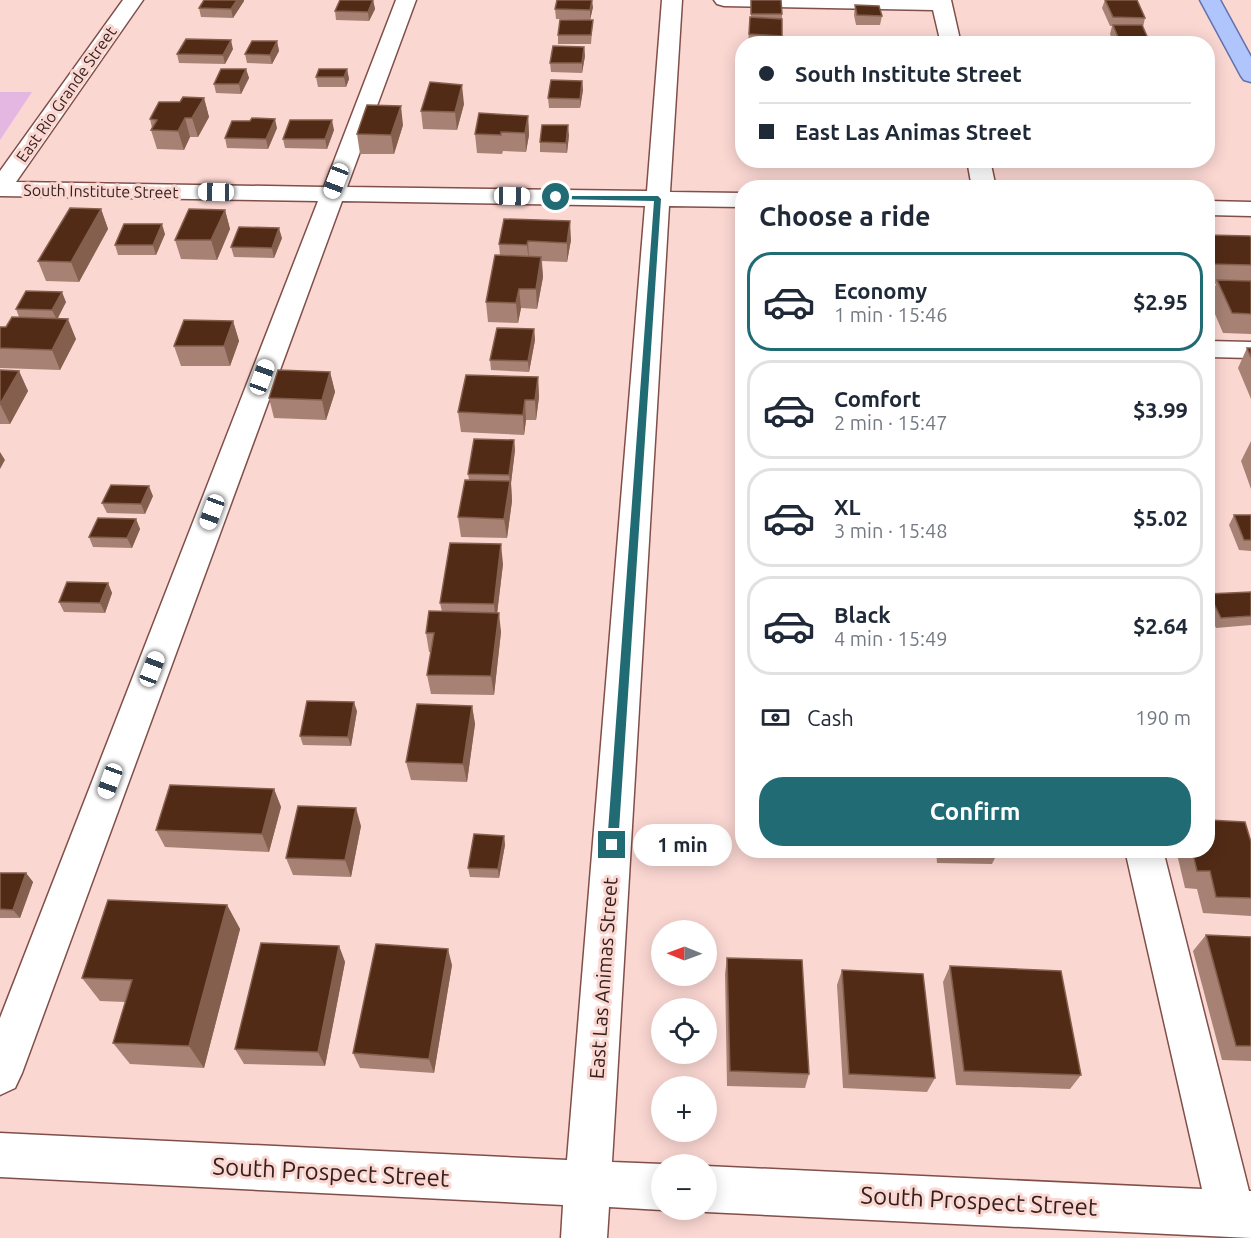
<!DOCTYPE html>
<html lang="en">
<head>
<meta charset="utf-8">
<style>
	:root { --surface:#fff; --page:#f6f6f7; --text:#1f2937; --muted:#747a83; --line:#e0e1e3; --accent:#216b75 }
	body { margin:0; font-family:Ubuntu,sans-serif; background:var(--page); color:var(--text); height:100vh; display:flex; flex-direction:column; font-size:22px; white-space:nowrap }
	* { box-sizing:border-box; margin:0 }
	p { font-size:20px; color:var(--muted) }
	.icon { flex:none; width:33px; height:33px; fill:none; stroke:currentColor; stroke-width:2; stroke-linecap:round; stroke-linejoin:round }
	.map { position:relative; flex:1; overflow:hidden }
	.details { position:absolute; left:735px; top:180px; width:480px; height:678px; display:flex; flex-direction:column; background:var(--surface); border-radius:24px; box-shadow:0 3px 15px #0003 }
	.details>* { flex:none }
	.banner { position:absolute; left:735px; top:36px; width:480px; height:132px; border-radius:24px; box-shadow:0 3px 15px #0003; display:grid; align-content:center; height:132px; padding:0 24px; background:var(--surface) }
	.needle { width:39px; rotate:271deg }
	.fabs { position:absolute; left:651px; top:920px; display:grid; gap:12px }
	.fabs a { display:grid; place-items:center; width:66px; height:66px; border-radius:50%; background:var(--surface); box-shadow:0 3px 15px #0003; font-size:30px }
	.end { position:absolute; width:27px; height:27px; margin:-14px; border:8px solid #216b75; background:#fff; box-shadow:0 0 0 3px #fff }
	.from { border-radius:50% }
	.bubble { position:absolute; height:42px; border-radius:21px; background:var(--surface); box-shadow:0 3px 15px #0003; font-size:20px; font-weight:600; line-height:42px; text-align:center }
	.car { position:absolute; width:18px; height:36px; margin:-18px -9px; border-radius:8px; box-shadow:0 0 4px 2px #0007; background:linear-gradient(#fff 24%,#345 0 40%,#fff 0 76%,#345 0 86%,#fff 0) }
	.banner b { display:flex; align-items:center; gap:21px; height:57px; font-size:22px }
	.banner b+b { border-top:2px solid var(--line) }
	.banner i { width:15px; height:15px; background:var(--text) }
	ul { padding:0; list-style:none }
	li { display:flex; align-items:center; gap:18px; height:99px; margin:0 12px 9px; padding:0 12px; border:3px solid var(--line); border-radius:24px }
	li div { flex:1 }
	li b { display:block; font-size:22px }
	li em { font-style:normal; font-weight:600 }
	li.selected { border-color:var(--accent) }
	li>.icon { width:54px; height:54px; stroke-width:1.5 }
	h2 { padding:0 24px; font-size:27px; line-height:72px }
	.pay { display:flex; align-items:center; gap:15px; height:66px; padding:0 24px; font-size:22px }
	.pay p { margin-inline-start:auto }
	.action { display:flex; gap:12px; margin-top:auto; padding:12px 24px }
	.action a { flex:1; height:69px; border-radius:24px; background:var(--accent); color:#fff; font-size:24px; font-weight:600; line-height:69px; text-align:center }
	.map>svg:first-child { display:block }
	.green { fill:#e4b7e3 }
	.lines { fill:none; stroke-linecap:round; stroke-linejoin:round }
	.minor-casing { stroke:#804f49; stroke-width:3 }
	.major-casing { stroke:#6372ac; stroke-width:3 }
	.minor { fill:#fff; fill-rule:evenodd }
	.major { fill:#b0c5fc; fill-rule:evenodd }
	.wall { fill:#a68174 }
	.shaded-wall { fill:#855f4e }
	.building { fill:#522b16; stroke:#855f4e; stroke-width:1.5 }
	.route { fill:#216b75 }
	.labels { text-anchor:middle; dominant-baseline:central; stroke-width:6; stroke-linejoin:round; paint-order:stroke }
	.far-street-label { font-size:16px; fill:#341f1c; stroke:#fbd7d2 }
	.street-label { font-size:20px; fill:#341f1c; stroke:#fbd7d2 }
	.near-street-label { font-size:24px; fill:#341f1c; stroke:#fbd7d2 }
</style>
</head>
<body>
<div class="map">
<svg width="1251" height="1238" viewBox="0 0 1251 1238">
	<rect width="100%" height="100%" fill="#fbd7d2"/>
	<path class="green" d="M0,92H32L0,140Z"/>
	<g class="lines">
		<defs>
			<path id="minor" d="M123,0H143L16,182L324,187L396,0H416L347,187L647,191L662,0H682L670,192L742,193V207L669,206L612,1162L662,1164V1209H664L662,1210L609,1207L607,1238H561L563,1205L0,1177V1133L567,1160L645,206L342,201L22,1073L15,1088L0,1095V1018L318,201L0,196V171Z
				M714,0H951L961,44H941L933,10L724,6L717,4Z
				M967,160H990L996,188H972Z
				M1208,201L1251,202V216L1208,215Z
				M1208,341L1251,342V358L1208,357Z
				M1125,850H1163L1249,1191H1251V1238L706,1212L699,1209H706V1166L1202,1189Z"/>
			<path id="major" d="M1200,0H1220L1251,57V82L1244,80L1241,76Z"/>
		</defs>
		<use href="#minor" class="minor-casing"/>
		<use href="#major" class="major-casing"/>
		<use href="#minor" class="minor"/>
		<use href="#major" class="major"/>
	</g>
	<path class="wall" d="M204,0H244V1L233,18L201,17L199,8Z
		M373,0L375,9L369,21L336,20L335,11Z
		M751,0L782,14L781,44H748L750,17H751Z
		M1105,0H1137L1145,18L1143,27L1149,44H1114L1110,34L1112,26H1110L1102,8Z
		M855,5L882,16L880,25H856L854,15Z
		M593,7L590,20L556,19L555,9Z
		M593,20L591,44H558V35Z
		M277,41L279,51L272,64L247,63L245,54Z
		M584,47L585,56L582,73L551,72L550,63Z
		M233,49L225,64L179,63L177,54Z
		M246,69L249,78L241,94L216,93L214,84Z
		M347,69L349,79L346,87H318L316,77Z
		M582,81L583,90L580,108H549L548,98Z
		M204,98L209,117L198,137H190L184,150L157,149L151,130L152,128L150,119L180,102Z
		M464,104L457,130L423,129L421,111Z
		M1208,109L1211,117L1208,126Z
		M528,116L529,135L526,152L503,151L502,154L477,153L475,134Z
		M403,125L394,154H360L357,134Z
		M277,128L268,149L227,148L225,138Z
		M334,130L327,149L285,148L283,139Z
		M569,135L567,153L540,152V142Z
		M754,160H788V165L754,164Z
		M101,209L108,229L79,282L46,281L38,261Z
		M225,210L230,229L217,260L181,259L175,240Z
		M504,219L571,240L567,262L542,261L543,277L537,309L521,308L518,323L488,322L486,302L500,256L499,244Z
		M165,234L156,255H118L115,245Z
		M1208,235L1251,238V334L1223,333L1209,300L1216,284H1208Z
		M282,238L274,258L234,257L231,247Z
		M66,302L57,318L76,339L60,370L0,368V327H6L19,317L16,309Z
		M233,321L239,341L230,366H181L174,346Z
		M534,329L535,340L529,372L491,370L490,360Z
		M1247,348H1251V399L1238,368Z
		M0,370L19,371L28,391L10,424H0Z
		M330,372L335,392L326,420L274,418L269,398Z
		M538,377L539,397L536,420H526L524,435L461,432L458,412Z
		M514,440L515,450L511,483L512,501L507,538L461,537L458,517L469,480L468,474Z
		M1251,441V489L1241,461Z
		M153,496L145,514L107,513L102,503Z
		M1234,515H1251V551L1239,550L1229,525Z
		M136,519L140,529L132,548L93,547L89,537Z
		M503,564L497,613L501,632L494,695L431,694L427,675L431,652H429L426,633L442,612L440,603Z
		M108,583L112,593L105,613L64,612L59,602Z
		M1251,592V625L1216,628L1208,612V597L1209,594Z
		M472,706L475,724L467,782L411,780L406,762Z
		M357,711L351,746L303,745L300,736Z
		M274,789L281,807L269,852L165,847L156,830Z
		M361,826L351,877L293,875L286,858Z
		M504,836L505,845L499,878L470,877L468,868Z
		M1251,842V916L1203,913L1197,889L1185,888L1176,850H1208Z
		M936,850H995L996,856L992,864L937,863Z
		M0,873H26L33,882L20,918H0Z
		M227,905L240,929L204,1068L130,1064L113,1043L125,1002L100,1001L82,978Z
		M1206,935L1251,937V1061L1222,1060L1193,951Z
		M339,946L345,962L325,1066L244,1064L235,1049Z
		M727,958L809,1074L805,1088L727,1086L725,974Z
		M452,965L434,1073L360,1068L353,1053Z
		M950,966L1081,1075L1070,1089L956,1085L943,982Z
		M842,970L935,1078L927,1092L843,1088L837,985Z"/>
	<path class="shaded-wall" d="M237,0H244V1L233,18L231,9Z
		M373,0L375,9L369,21L368,12Z
		M592,0L593,7L590,20V10Z
		M231,40L233,49L225,64L223,55Z
		M277,41L279,51L272,64L270,55Z
		M584,47L585,56L582,73V63Z
		M246,69L249,78L241,94L239,84Z
		M347,69L349,79L346,87L344,77Z
		M582,81L583,90L580,108V99Z
		M462,85L464,104L457,130L455,112Z
		M204,98L209,117L198,137L192,118Z
		M401,106L403,125L394,154L391,135Z
		M528,116L529,135L526,152L525,133Z
		M185,118L190,137L184,150L178,131Z
		M275,119L277,128L268,149L266,139Z
		M332,120L334,130L327,149L325,139Z
		M568,125L569,135L567,153L566,143Z
		M101,209L108,229L79,282L71,262Z
		M225,210L230,229L217,260L211,240Z
		M570,221L571,240L567,262V243Z
		M162,224L165,234L156,255L153,245Z
		M279,228L282,238L274,258L272,248Z
		M528,241L529,261V264L527,245Z
		M541,257L543,277L537,309L536,289Z
		M519,289L521,308L518,323L516,303Z
		M62,292L66,302L57,320L52,310Z
		M68,319L76,339L60,370L52,350Z
		M233,321L239,341L230,366L224,346Z
		M534,329L535,340L529,372L528,361Z
		M19,371L28,391L10,424L0,404Z
		M330,372L335,392L326,420L322,400Z
		M538,377L539,397L536,420L535,400Z
		M525,400L526,420L524,435L523,415Z
		M514,440L515,450L511,483L512,501L507,538L504,519L510,483L509,475Z
		M0,452L5,460L0,469Z
		M149,486L153,496L145,514L141,504Z
		M136,519L140,529L132,548L127,538Z
		M501,544L503,564L496,623L494,604Z
		M108,583L112,593L105,613L100,603Z
		M499,613L501,632L494,695L491,676Z
		M354,702L357,711L351,746L348,737Z
		M472,706L475,724L467,782L463,764Z
		M274,789L281,807L269,852L262,834Z
		M356,808L361,826L351,877L345,860Z
		M504,836L505,845L499,878L498,869Z
		M26,873L33,882L20,918L13,910Z
		M227,905L240,929L204,1068L189,1046Z
		M339,946L345,962L325,1066L318,1052Z
		M448,949L452,965L434,1073L429,1059Z"/>
	<path class="building" d="M204,0H237L231,9L199,8Z
		M340,0H373L368,12L335,11Z
		M557,0H592L590,10L555,9Z
		M751,0H781L782,14H751Z
		M1105,0H1137L1145,18L1113,17Z
		M855,5L879,6L882,16L857,15Z
		M750,17L782,19V36L749,34Z
		M560,20H593L591,35H558Z
		M1113,25H1142L1150,43L1120,42Z
		M186,39L231,40L223,55L177,54Z
		M252,41H277L270,55L245,54Z
		M553,46L584,47L582,63H550Z
		M221,69H246L239,84H214Z
		M319,69H347L344,77H316Z
		M551,80L582,81L580,99L548,98Z
		M430,82L462,85L455,112L421,111Z
		M183,97L204,98L192,118H185L178,131L151,130L157,120L150,119L159,102H180Z
		M367,105L401,106L391,135L357,134Z
		M1208,109L1211,117H1208Z
		M479,113L528,116L525,133L501,132V135L475,134Z
		M252,118L275,119L266,139L225,138L232,121H250Z
		M290,120H332L325,139H283Z
		M542,125H568L566,143L540,142Z
		M70,208L101,209L71,262L38,261Z
		M189,209L225,210L211,240H175Z
		M504,219L570,221L567,243L528,241L527,245L499,244Z
		M124,224H162L153,245H115Z
		M239,227L279,228L272,248L231,247Z
		M1208,235L1250,236L1251,238V265L1208,264Z
		M495,255L541,257L536,289H519L516,303L486,302Z
		M1217,280L1251,281V314L1232,313Z
		M26,291L62,292L52,310L16,309Z
		M12,317L68,319L52,350L0,348V327H6Z
		M184,320L233,321L224,346H174Z
		M497,328L534,329L528,361L490,360Z
		M1247,348H1251V357Z
		M0,370L19,371L0,404Z
		M278,370L330,372L322,400L269,398Z
		M466,375L538,377L535,400H525L523,415L458,412Z
		M474,439L514,440L509,475L468,474Z
		M465,480L510,481L504,519L458,517Z
		M111,485L149,486L141,504L102,503Z
		M1234,515H1251V540H1244Z
		M98,518L136,519L127,538L89,537Z
		M450,543L501,544L494,604L440,603Z
		M67,582L108,583L100,603L59,602Z
		M1251,592V616L1221,618L1209,594Z
		M429,611L499,613L491,676L427,675L434,633H426Z
		M307,701L354,702L348,737L300,736Z
		M417,704L472,706L463,764L406,762Z
		M170,785L274,789L262,834L156,830Z
		M298,806L356,808L345,860L286,858Z
		M1208,820L1245,822L1251,842V898L1216,897L1210,871H1197L1192,850H1208Z
		M474,834L504,836L498,869L468,868Z
		M940,850H995L996,856L941,854Z
		M0,873H26L13,910L0,909Z
		M108,900L227,905L189,1046L113,1043L132,980L82,978Z
		M1206,935L1251,937V1046H1236Z
		M261,943L339,946L318,1052L235,1049Z
		M376,944L448,949L429,1059L353,1053Z
		M727,958L802,960L809,1074L730,1071Z
		M950,966L1061,971L1081,1075L964,1071Z
		M842,970L923,974L935,1078L849,1074Z"/>
	<path class="route" d="M554,196H658L661,199L618,845L612,850L607,845L654,201L556,199Z"/>
	<g class="labels">
		<g class="far-street-label">
			<text transform="translate(66 94) rotate(-55)">East Rio Grande Street</text>
			<text transform="translate(101 191) rotate(1)">South Institute Street</text>
		</g>
		<g class="street-label">
			<text transform="translate(603 978) rotate(-86)">East Las Animas Street</text>
		</g>
		<g class="near-street-label">
			<text transform="translate(331 1172) rotate(3)">South Prospect Street</text>
			<text transform="translate(979 1201) rotate(3)">South Prospect Street</text>
		</g>
	</g>
</svg>
<div class="fabs">
<a><svg class="needle" viewBox="-14 -14 28 28"><path d="M0-13l5 13h-10z" fill="#e53935"/><path d="M0 13l5-13h-10z" fill="#747a83"/></svg></a>
<a><svg class="icon" aria-label="locate" viewBox="0 0 24 24"><circle cx="12" cy="12" r="6"/><path d="M12 2v4M12 18v4M2 12h4M18 12h4"/></svg></a>
<a>+</a>
<a>−</a>
</div>
<i class="end from" style="left:556px;top:197px"></i>
<i class="end" style="left:612px;top:845px"></i>
<div class="bubble" style="left:633px;top:824px;width:99px">1 min</div>
<i class="car" style="left:336px;top:181px;rotate:201deg"></i>
<i class="car" style="left:216px;top:192px;rotate:271deg"></i>
<i class="car" style="left:512px;top:196px;rotate:91deg"></i>
<i class="car" style="left:262px;top:377px;rotate:20deg"></i>
<i class="car" style="left:212px;top:512px;rotate:200deg"></i>
<i class="car" style="left:152px;top:669px;rotate:21deg"></i>
<i class="car" style="left:110px;top:781px;rotate:200deg"></i>
<div class="banner">
<b><i class="from"></i>South Institute Street</b>
<b><i></i>East Las Animas Street</b>
</div>
<section class="details">
<h2>Choose a ride</h2>
<ul>
<li class="selected"><svg class="icon" aria-label="car" viewBox="0 0 24 24"><path d="M5 17H2v-5l4-1 3-4h7l3 4 3 1v5h-3M9 17h6M6 11h13"/><circle cx="7" cy="17" r="2"/><circle cx="17" cy="17" r="2"/></svg><div><b>Economy</b><p>1 min · 15:46</p></div><em>$2.95</em></li>
<li><svg class="icon" aria-label="car" viewBox="0 0 24 24"><path d="M5 17H2v-5l4-1 3-4h7l3 4 3 1v5h-3M9 17h6M6 11h13"/><circle cx="7" cy="17" r="2"/><circle cx="17" cy="17" r="2"/></svg><div><b>Comfort</b><p>2 min · 15:47</p></div><em>$3.99</em></li>
<li><svg class="icon" aria-label="car" viewBox="0 0 24 24"><path d="M5 17H2v-5l4-1 3-4h7l3 4 3 1v5h-3M9 17h6M6 11h13"/><circle cx="7" cy="17" r="2"/><circle cx="17" cy="17" r="2"/></svg><div><b>XL</b><p>3 min · 15:48</p></div><em>$5.02</em></li>
<li><svg class="icon" aria-label="car" viewBox="0 0 24 24"><path d="M5 17H2v-5l4-1 3-4h7l3 4 3 1v5h-3M9 17h6M6 11h13"/><circle cx="7" cy="17" r="2"/><circle cx="17" cy="17" r="2"/></svg><div><b>Black</b><p>4 min · 15:49</p></div><em>$2.64</em></li>
</ul>
<div class="pay"><svg class="icon" aria-label="cash" viewBox="0 0 24 24"><path d="M3 7h18v10H3z"/><circle cx="12" cy="12" r="2"/></svg>Cash<p>190 m</p></div>
<div class="action"><a>Confirm</a></div>
</section>
</div>
</body>
</html>
